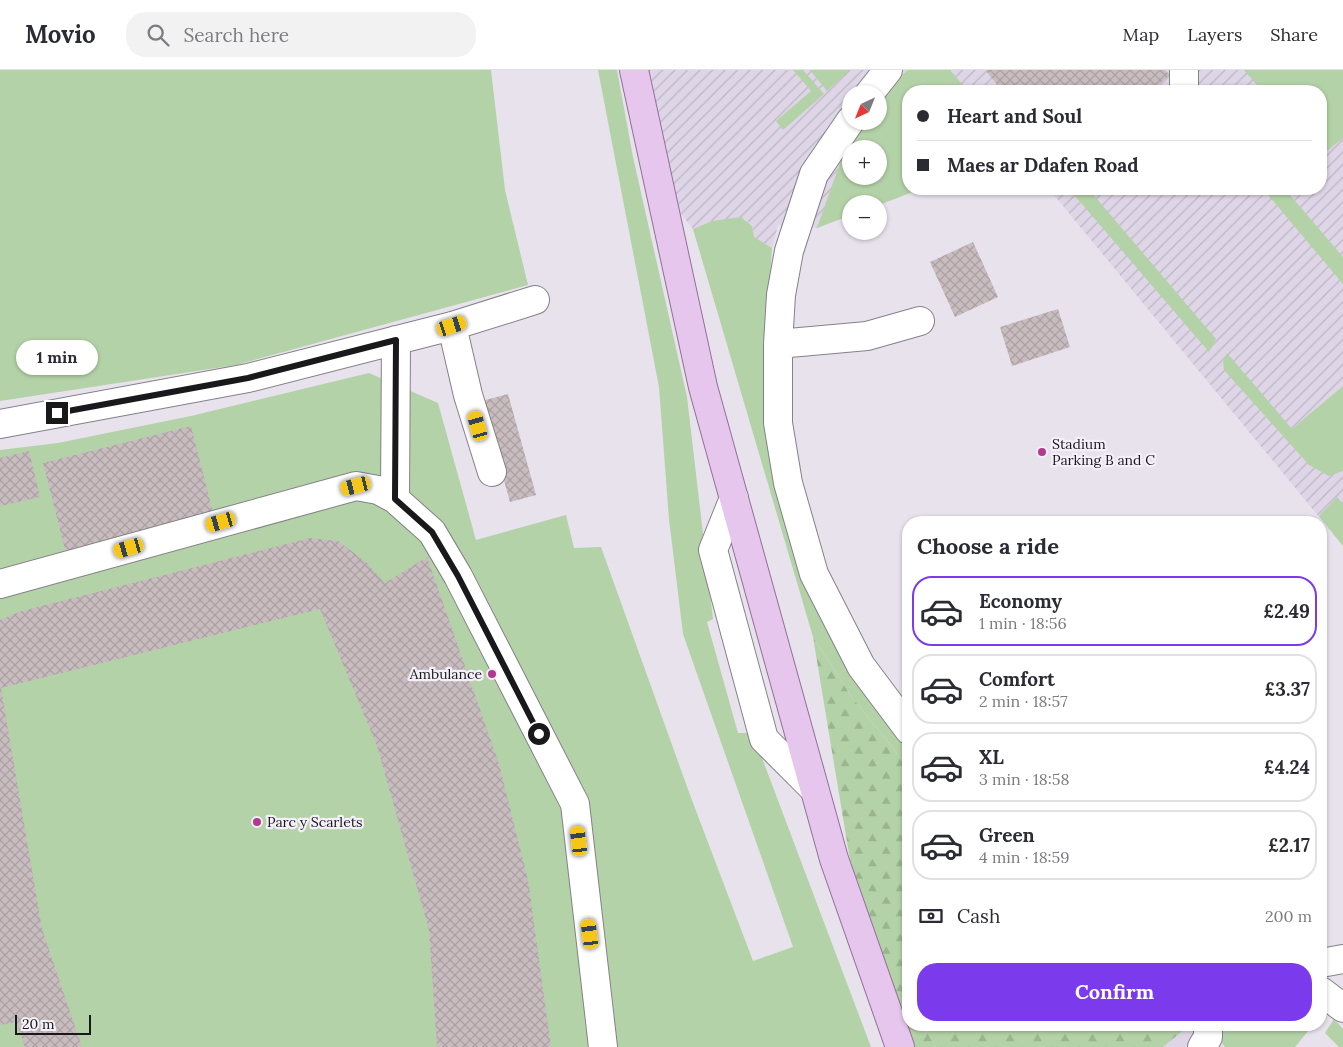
<!DOCTYPE html>
<html lang="en">
<head>
<meta charset="utf-8">
<style>
	:root { --surface:#fff; --page:#f2f2f3; --text:#2b2b33; --muted:#7c7c81; --line:#e1e1e2; --accent:#7c3aed }
	body { margin:0; font-family:Lora,serif; background:var(--page); color:var(--text); height:100vh; display:flex; flex-direction:column; font-size:19px; white-space:nowrap }
	* { box-sizing:border-box; margin:0 }
	p { font-size:16px; color:var(--muted) }
	.icon { flex:none; width:28px; height:28px; fill:none; stroke:currentColor; stroke-width:2; stroke-linecap:round; stroke-linejoin:round }
	.map { position:relative; flex:1; overflow:hidden }
	.panel { position:absolute; left:902px; top:446px; width:425px; height:515px; display:flex; flex-direction:column; background:var(--surface); border-radius:20px; box-shadow:0 1px 4px #0004 }
	.panel>* { flex:none }
	.top-card { position:absolute; left:902px; top:15px; width:425px; height:110px; border-radius:20px; box-shadow:0 1px 4px #0004; display:grid; align-content:center; height:110px; padding:0 15px; background:var(--surface) }
	.needle { width:32px; rotate:223deg }
	.tools { position:absolute; left:842px; top:15px; display:grid; gap:10px }
	.tools a { display:grid; place-items:center; width:45px; height:45px; border-radius:50%; background:var(--surface); box-shadow:0 1px 4px #0004; font-size:25px }
	.scale { position:absolute; left:15px; bottom:12px; width:76px; box-sizing:border-box; padding-left:5px; border:2px solid #19181b; border-top:0; font-size:14px; line-height:18px; white-space:nowrap; color:#19181b; -webkit-text-stroke:4px #f4eff9; paint-order:stroke }
	.end { position:absolute; width:22px; height:22px; margin:-11px; border:6px solid #19181b; background:#fff; box-shadow:0 0 0 2px #fff }
	.from { border-radius:50% }
	.bubble { position:absolute; height:35px; border-radius:18px; background:var(--surface); box-shadow:0 1px 4px #0004; font-size:16px; font-weight:700; line-height:35px; text-align:center }
	.car { position:absolute; width:15px; height:30px; margin:-15px -8px; border-radius:6px; box-shadow:0 0 4px 1px #0007; background:linear-gradient(#f5c518 24%,#345 0 40%,#f5c518 0 76%,#345 0 86%,#f5c518 0) }
	.top-card b { display:flex; align-items:center; gap:18px; height:48px; font-size:19px }
	.top-card b+b { border-top:1px solid var(--line) }
	.top-card i { width:12px; height:12px; background:var(--text) }
	ul { padding:0; list-style:none }
	li { display:flex; align-items:center; gap:15px; height:70px; margin:0 10px 8px; padding:0 5px; border:2px solid var(--line); border-radius:20px }
	li div { flex:1 }
	li b { display:block; font-size:19px }
	li em { font-style:normal; font-weight:700 }
	li.selected { border-color:var(--accent) }
	li>.icon { width:45px; height:45px; stroke-width:1.5 }
	h2 { padding:0 15px; font-size:22px; line-height:60px }
	.pay { display:flex; align-items:center; gap:12px; height:55px; padding:0 15px; font-size:19px }
	.pay p { margin-inline-start:auto }
	.primary-button { display:flex; gap:10px; margin-top:auto; padding:10px 15px }
	.primary-button a { flex:1; height:58px; border-radius:20px; background:var(--accent); color:#fff; font-size:20px; font-weight:700; line-height:58px; text-align:center }
	header { display:flex; align-items:center; gap:30px; box-sizing:border-box; height:70px; padding:0 25px; background:var(--surface); border-bottom:1px solid var(--line) }
	header strong { font-size:24px }
	nav { display:flex; gap:28px; margin-inline-start:auto; font-size:18px }
	.search { width:350px; height:45px; background:var(--page); display:flex; align-items:center; gap:12px; box-sizing:border-box; padding:0 18px; border-radius:20px; color:var(--muted); font-size:19px }
	.map>svg:first-child { display:block }
	.built { fill:#ded5e6 }
	.industrial { fill:url(#industrial-furrows); fill-rule:evenodd }
	.green { fill:#b4d2a7; fill-rule:evenodd }
	.forest { fill:url(#forest-firs) }
	.building { fill:url(#building-cross-hatch) }
	.lines { fill:none; stroke-linecap:round; stroke-linejoin:round }
	.minor-casing { stroke:#858189; stroke-width:30 }
	.major-casing { stroke:#93709a; stroke-width:30 }
	.minor { stroke:#fff; stroke-width:28 }
	.major { stroke:#e6c6ec; stroke-width:28 }
	.route { stroke:#19181b; stroke-width:6 }
	.poi-dot { fill:#b3398c; stroke:#f4eff9; stroke-width:2 }
	.labels { text-anchor:middle; dominant-baseline:central; stroke-width:4.5; stroke-linejoin:round; paint-order:stroke }
	.poi-label { font-size:14px; fill:#19181b; stroke:#f4eff9; text-anchor:start }
</style>
</head>
<body>
<header>
<strong>Movio</strong>
<div class="search"><svg class="icon" aria-label="search" viewBox="0 0 24 24"><circle cx="10" cy="10" r="6"/><path d="M15 15l6 6"/></svg>Search here</div>
<nav><a>Map</a><a>Layers</a><a>Share</a></nav>
</header>
<div class="map">
<svg width="1343" height="977" viewBox="0 0 1343 977">
	<defs>
		<pattern id="industrial-furrows" width="10" height="10" patternUnits="userSpaceOnUse" patternTransform="scale(1.25)"><rect width="10" height="10" fill="#ded5e6"/><path d="M-1 1l2-2M0 10L10 0M9 11l2-2" fill="none" stroke="#beb6c5"/></pattern>
		<pattern id="forest-firs" width="22" height="20" patternUnits="userSpaceOnUse" patternTransform="scale(1.25)"><rect width="22" height="20" fill="#b4d2a7"/><path d="M5 1l3.5 6h-7zM16 11l3.5 6h-7z" fill="#9ab48f"/></pattern>
		<pattern id="building-cross-hatch" width="8" height="8" patternUnits="userSpaceOnUse" patternTransform="scale(1.25)"><rect width="8" height="8" fill="#c8bcbf"/><path d="M0 0l8 8M0 8l8-8" fill="none" stroke="#aba1a4"/></pattern>
	</defs>
	<rect width="100%" height="100%" fill="#e7e2ec"/>
	<path class="built" d="M1190,955H1191L1223,977H1163Z"/>
	<path class="industrial" d="M649,0H1343V476L1049,119H1321V21H909V119H920L879,135L851,134V145L817,158L778,155L772,178L753,167L752,156L745,149L712,151L693,159L678,140ZM851,24H879V51H851ZM851,79H879V106H851Z"/>
	<path class="green" d="M0,0H491L505,120L528,215L236,295L0,331Z
		M598,0H617L633,87L687,327L713,549L707,552L738,663H747L762,688L871,977H0V380L58,373L191,346L369,303L438,333L476,470L566,445L574,478L601,477L690,725L753,891L793,877L683,564L669,449L659,317Z
		M793,0H803L824,24L783,60L776,51L811,21Z
		M810,0H850L827,21Z
		M908,0H950L968,21H909V119H920L879,135L851,134V145L817,158L846,76L865,51H879V33L896,10ZM851,79H879V106H851Z
		M1244,0H1343V68L1321,86V21H1262Z
		M1069,119L1091,122L1216,269L1209,282Z
		M1263,119H1285L1343,187V214Z
		M741,147L752,156L754,167L772,178L765,288L860,617L909,680V698L851,626L813,567L693,159L712,151Z
		M1227,283L1292,359L1343,316V401L1329,406L1309,395L1224,300L1223,292Z
		M1337,427L1343,434V476L1319,446Z
		M1334,949L1343,959V977H1339L1325,963Z
		M1218,955H1313L1295,977H1225L1221,972Z"/>
	<path class="forest" d="M813,567L851,626L909,698V955H1190L1163,977H912L850,790Z"/>
	<path class="building" d="M987,0H1165L1170,5L1151,21H1125L1124,19L1122,21H1002L986,1Z
		M973,172L998,227L955,247L930,192Z
		M1058,239L1070,277L1012,296L1000,257Z
		M508,324L536,425L510,432L482,331Z
		M191,356L215,450L67,487L43,393Z
		M29,381L40,427L0,436V388Z
		M310,468L338,471L366,492L385,513L427,487L499,694L528,810L551,977H437L429,860L377,676L320,539L1,618L42,859L82,977H25L16,952L0,955V550L22,541Z"/>
	<g class="lines">
		<defs>
			<path id="minor" d="M1184,21V0
				M869,24L888,0
				M851,50L814,104L789,181L781,225L778,274V353L788,413L814,504L861,596L909,660
				M452,256L468,325L492,402
				M778,274L867,266L920,251
				M0,354L248,308L452,256L535,230
				M734,428L713,480L764,669L814,719
				M395,429L396,270
				M0,514L356,416L378,420L395,429L432,462L458,506L575,734L603,977
				M1321,893L1343,889
				M1321,921L1343,938
				M1202,977L1208,967V955"/>
			<path id="major" d="M634,0L703,317L834,789L900,977"/>
		</defs>
		<use href="#minor" class="minor-casing"/>
		<use href="#major" class="major-casing"/>
		<use href="#minor" class="minor"/>
		<use href="#major" class="major"/>
	</g>
	<g class="lines">
		<path class="route" d="M57,343L248,308L396,270L395,429L432,462L458,506L539,664"/>
	</g>
	<g class="poi-dot">
		<circle cx="1042" cy="382" r="5"/>
		<circle cx="492" cy="604" r="5"/>
		<circle cx="257" cy="752" r="5"/>
	</g>
	<g class="labels">
		<g class="poi-label">
			<text x="1052" y="374">Stadium<tspan x="1052" dy="16">Parking B and C</tspan></text>
			<text x="482" y="604" text-anchor="end">Ambulance</text>
			<text x="267" y="752">Parc y Scarlets</text>
		</g>
	</g>
</svg>
<div class="tools">
<a><svg class="needle" viewBox="-14 -14 28 28"><path d="M0-13l5 13h-10z" fill="#e53935"/><path d="M0 13l5-13h-10z" fill="#7c7c81"/></svg></a>
<a>+</a>
<a>−</a>
</div>
<div class="scale">20 m</div>
<i class="end from" style="left:539px;top:664px"></i>
<i class="end" style="left:57px;top:343px"></i>
<div class="bubble" style="left:16px;top:270px;width:82px">1 min</div>
<i class="car" style="left:452px;top:256px;rotate:72deg"></i>
<i class="car" style="left:478px;top:356px;rotate:344deg"></i>
<i class="car" style="left:356px;top:416px;rotate:256deg"></i>
<i class="car" style="left:221px;top:452px;rotate:254deg"></i>
<i class="car" style="left:129px;top:478px;rotate:254deg"></i>
<i class="car" style="left:579px;top:771px;rotate:353deg"></i>
<i class="car" style="left:590px;top:864px;rotate:353deg"></i>
<div class="top-card">
<b><i class="from"></i>Heart and Soul</b>
<b><i></i>Maes ar Ddafen Road</b>
</div>
<section class="panel">
<h2>Choose a ride</h2>
<ul>
<li class="selected"><svg class="icon" aria-label="car" viewBox="0 0 24 24"><path d="M5 17H2v-5l4-1 3-4h7l3 4 3 1v5h-3M9 17h6M6 11h13"/><circle cx="7" cy="17" r="2"/><circle cx="17" cy="17" r="2"/></svg><div><b>Economy</b><p>1 min · 18:56</p></div><em>£2.49</em></li>
<li><svg class="icon" aria-label="car" viewBox="0 0 24 24"><path d="M5 17H2v-5l4-1 3-4h7l3 4 3 1v5h-3M9 17h6M6 11h13"/><circle cx="7" cy="17" r="2"/><circle cx="17" cy="17" r="2"/></svg><div><b>Comfort</b><p>2 min · 18:57</p></div><em>£3.37</em></li>
<li><svg class="icon" aria-label="car" viewBox="0 0 24 24"><path d="M5 17H2v-5l4-1 3-4h7l3 4 3 1v5h-3M9 17h6M6 11h13"/><circle cx="7" cy="17" r="2"/><circle cx="17" cy="17" r="2"/></svg><div><b>XL</b><p>3 min · 18:58</p></div><em>£4.24</em></li>
<li><svg class="icon" aria-label="car" viewBox="0 0 24 24"><path d="M5 17H2v-5l4-1 3-4h7l3 4 3 1v5h-3M9 17h6M6 11h13"/><circle cx="7" cy="17" r="2"/><circle cx="17" cy="17" r="2"/></svg><div><b>Green</b><p>4 min · 18:59</p></div><em>£2.17</em></li>
</ul>
<div class="pay"><svg class="icon" aria-label="cash" viewBox="0 0 24 24"><path d="M3 7h18v10H3z"/><circle cx="12" cy="12" r="2"/></svg>Cash<p>200 m</p></div>
<div class="primary-button"><a>Confirm</a></div>
</section>
</div>
</body>
</html>
